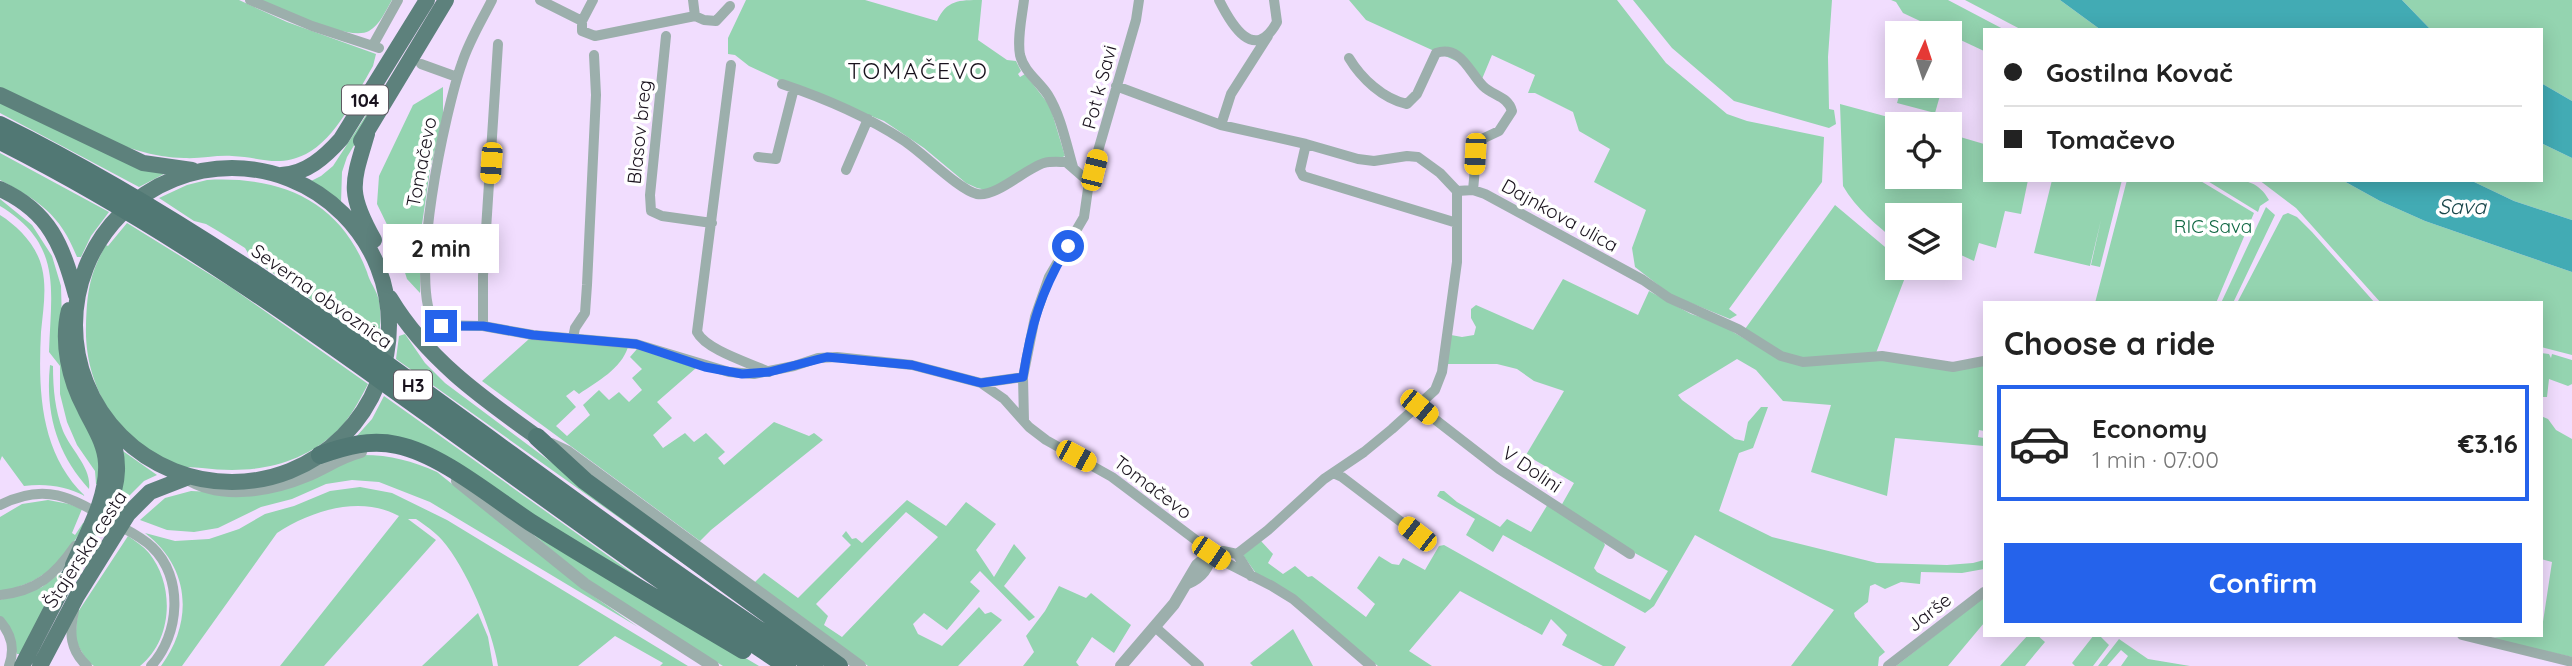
<!DOCTYPE html>
<html lang="en">
<head>
<meta charset="utf-8">
<style>
	:root { --surface:#fff; --page:#f6f6f6; --text:#222; --muted:#767676; --line:#e0e0e0; --accent:#2563eb }
	body { margin:0; font-family:Quicksand,sans-serif; background:var(--page); color:var(--text); height:100vh; display:flex; flex-direction:column; font-size:26px; white-space:nowrap }
	* { box-sizing:border-box; margin:0 }
	p { font-size:23px; color:var(--muted) }
	.icon { flex:none; width:38px; height:38px; fill:none; stroke:currentColor; stroke-width:2; stroke-linecap:round; stroke-linejoin:round }
	.map { position:relative; flex:1; overflow:hidden }
	.panel { position:absolute; left:1983px; top:301px; width:560px; height:336px; display:flex; flex-direction:column; background:var(--surface); border-radius:0px; box-shadow:0 4px 18px #0003 }
	.panel>* { flex:none }
	.top-card { position:absolute; left:1983px; top:28px; width:560px; height:154px; border-radius:0px; box-shadow:0 4px 18px #0003; display:grid; align-content:center; height:154px; padding:0 21px; background:var(--surface) }
	.needle { width:46px; rotate:3deg }
	.fabs { position:absolute; left:1885px; top:21px; display:grid; gap:14px }
	.fabs a { display:grid; place-items:center; width:77px; height:77px; border-radius:0px; background:var(--surface); box-shadow:0 4px 18px #0003; font-size:35px }
	.end { position:absolute; width:32px; height:32px; margin:-16px; border:9px solid #2563eb; background:#fff; box-shadow:0 0 0 4px #fff }
	.from { border-radius:50% }
	.bubble { position:absolute; height:49px; border-radius:0px; background:var(--surface); box-shadow:0 4px 18px #0003; font-size:23px; font-weight:700; line-height:49px; text-align:center }
	.car { position:absolute; width:21px; height:42px; margin:-21px -10px; border-radius:9px; box-shadow:0 0 5px 2px #0007; background:linear-gradient(#f5c518 24%,#345 0 40%,#f5c518 0 76%,#345 0 86%,#f5c518 0) }
	.top-card b { display:flex; align-items:center; gap:24px; height:66px; font-size:26px }
	.top-card b+b { border-top:2px solid var(--line) }
	.top-card i { width:18px; height:18px; background:var(--text) }
	ul { padding:0; list-style:none }
	li { display:flex; align-items:center; gap:21px; height:116px; margin:0 14px 10px; padding:0 7px; border:4px solid transparent; border-radius:0px }
	li div { flex:1 }
	li b { display:block; font-size:26px }
	li em { font-style:normal; font-weight:700 }
	li.selected { border-color:var(--accent) }
	li>.icon { width:63px; height:63px; stroke-width:1.5 }
	h2 { padding:0 21px; font-size:32px; line-height:84px }
	.button { display:flex; gap:14px; margin-top:auto; padding:14px 21px }
	.button a { flex:1; height:80px; border-radius:0px; background:var(--accent); color:#fff; font-size:28px; font-weight:700; line-height:80px; text-align:center }
	.map>svg:first-child { display:block }
	.green { fill:#94d4b0; fill-rule:evenodd }
	.water { fill:#42abb4 }
	.lines { fill:none; stroke-linecap:round; stroke-linejoin:round }
	.minor { stroke:#9cafac; stroke-width:10 }
	.tertiary { stroke:#9cafac; stroke-width:12 }
	.primary { stroke:#5d817c; stroke-width:16 }
	.trunk { stroke:#517874; stroke-width:18 }
	.route { stroke:#2563eb; stroke-width:9 }
	.labels { text-anchor:middle; dominant-baseline:central; stroke-width:7; stroke-linejoin:round; paint-order:stroke }
	.shield { fill:#fff; stroke:#5e5961; stroke-width:2 }
	.shield-label { font-size:18px; font-weight:bold; fill:#19121d }
	.street-label { font-size:19px; fill:#19121d; stroke:#fff }
	.park-label { font-size:19px; fill:#0e6742; stroke:#fff }
	.water-label { font-size:21px; font-style:italic; fill:#18464a; stroke:#fff }
	.quarter-label { font-size:23px; letter-spacing:2px; fill:#19121d; stroke:#fff }
</style>
</head>
<body>
<div class="map">
<svg width="2572" height="666" viewBox="0 0 2572 666">
	<rect width="100%" height="100%" fill="#f1ddfe"/>
	<path class="green" d="M0,0H239L287,22L376,54L373,66C357,93 336,139 306,154C278,168 261,157 232,156C216,155 200,159 184,158C126,158 51,113 0,87Z
		M260,0H392C386,10 380,25 369,31C349,42 281,9 260,0Z
		M746,0H865L937,21C947,0 958,0 982,0L978,40L1007,60L1016,61L1021,71L1018,74L1020,77L1025,74L1050,106L1065,156L986,190L977,188L966,183L924,148L884,121L781,81L749,66L735,55L728,54V38Z
		M1349,0H1617L1666,63L1727,114L1747,121L1824,137L1822,182L1729,309L1737,315L1730,319L1671,295L1635,267L1632,248L1646,210L1594,182L1610,149L1579,131L1573,112L1535,93H1528L1535,75L1492,55L1482,79L1476,70L1366,20Z
		M1633,0H1832L1828,57L1829,109L1834,110L1836,124L1829,128L1734,101L1672,48Z
		M1891,0H1948L2005,30H1984V51L1903,13L1896,2Z
		M1965,0H2060L2101,30H2022Z
		M2402,0H2572V101L2541,83V30H2431Z
		M391,77L394,79L347,157L342,172L341,203L311,181L321,176L333,166Z
		M1902,86H1917L1941,92L1935,113L1897,103Z
		M443,87V118L430,170L420,238V293L407,279L395,241L377,204L379,176L413,105Z
		M0,101L164,174L139,187L0,113Z
		M1840,104L1914,124H1897V177H1950V134L1984,144V180H2028L2021,214L2005,211L1996,248L1979,243L1974,261L1950,250V215H1897V242C1877,225 1856,209 1843,186Z
		M2541,143L2572,158V220L2514,201L2470,180H2541Z
		M0,153L109,212L91,236L81,257H77C60,214 39,201 0,180Z
		M207,180C280,176 340,200 367,272C369,280 373,285 376,292C383,306 380,331 378,346L251,258L245,248L218,231L206,224L194,221L159,198L187,185Z
		M2052,180H2122L2100,267L2091,265L2101,220L2090,266L2034,253Z
		M2127,180H2199L2254,213L2216,303H2095Z
		M2206,180C2231,180 2255,174 2269,200L2260,206L2258,212Z
		M2259,180H2342L2380,201L2425,221L2572,272V355L2541,347V303H2381L2296,208Z
		M0,199L32,225L52,256L61,286L62,323L99,456V484H96L95,471L77,445L67,422L60,394V366L49,352C51,290 63,244 0,206Z
		M1835,205L1897,257V268H1905L1906,275L1876,353L1806,359L1781,352L1745,329Z
		M2266,207L2275,215L2233,303H2221Z
		M2288,213L2297,217L2312,232L2375,303H2237L2283,215Z
		M0,215C19,227 37,246 42,268C47,288 43,311 41,332C38,391 40,453 85,496C66,486 45,483 24,486L2,456L0,461Z
		M127,223L232,288L368,384C359,401 350,419 336,432C298,467 251,474 202,468C193,467 183,468 175,465C119,443 84,386 86,326C87,294 89,274 106,245L108,246Z
		M1563,279L1638,315L1649,291L1691,314L1716,322L1776,357L1984,364V431L1979,430L1978,437L1984,438V446L1895,438L1887,496L1811,472L1831,405L1783,401L1756,370L1737,359L1678,395L1682,400L1735,439L1744,441L1748,422L1761,407H1768L1753,448L1739,453L1719,511L1772,537L1877,563L1947,565L1973,563L1984,560V569L1962,573L1921,572L1920,584L1901,582L1885,589L1875,584L1870,586L1868,602L1854,613L1855,617L1885,652L1879,657L1878,666H1791L1834,610L1695,535L1654,606L1645,613L1503,535L1493,552L1466,535L1475,519L1437,496L1440,491H1444L1457,502L1500,527L1507,519L1531,532L1548,504L1602,540L1605,545L1594,568L1597,572L1650,600L1668,571L1607,538L1561,506L1574,483L1526,455L1564,391L1534,381L1517,369L1497,364H1447L1451,335L1462,337L1474,335L1476,327L1471,318V309L1476,305L1533,330Z
		M405,334L425,363L445,383L760,618L396,359L399,336Z
		M529,339L628,347C621,369 598,381 579,394L574,390L566,396L576,407L556,426L567,436L590,415L583,405L599,390L609,400L619,392L629,402L642,390L632,378L642,369L630,357L637,349L696,368L657,402L672,418L653,435L663,448L685,433L694,442L706,433L725,452L718,458L724,465L774,422L809,436L814,433L823,440L711,530L700,541L482,381Z
		M2541,353L2549,354L2551,358L2552,354L2572,360V384L2568,386L2549,379L2547,397H2541Z
		M50,365L53,366C53,389 55,410 63,431C71,450 92,468 89,489C57,454 45,413 50,365Z
		M384,396L663,595L444,460L355,438L372,419Z
		M2541,416L2548,419L2556,430L2572,439V657L2486,638L2541,635L2552,562L2541,559Z
		M120,449L157,475L144,481L126,499L118,495Z
		M363,455C391,455 412,461 437,472L589,593L638,627L430,502L379,482L352,480L326,484L292,499L261,507L218,528L194,532L167,530L140,520L165,498L191,491L237,493Z
		M360,487L392,493L447,520L688,666H660L663,663L615,636L578,666H498C493,631 466,567 442,540C435,532 425,525 416,519H408L436,540L324,666H280L399,516C361,495 312,510 277,533L182,666H161C194,621 190,567 145,533L175,541L209,539L239,529L265,514L294,506L330,491Z
		M48,500L69,504L82,509L72,533L75,535L83,523L85,524C62,563 45,582 0,592V517L22,504Z
		M907,500L946,526L966,502L996,524L976,550L994,577L1014,544L1026,558L1004,586L1035,617L1029,621L980,571L970,582L980,591L947,630L924,613L913,624L918,634L942,646L979,607L985,614L991,612L1002,620L958,666H868L754,583L764,573L798,598L851,545L842,536L846,531L852,539L856,538L862,543ZM906,512L938,537L842,637L824,625L828,616L816,604Z
		M513,517L592,567L759,666H723L643,618L576,571Z
		M128,536C135,541 143,546 149,553C175,585 173,640 140,666H94L87,661L75,640L78,612Z
		M1261,541L1273,554L1268,563L1283,574L1295,566L1308,577L1312,576L1366,617L1375,604L1357,588L1379,556L1392,564L1399,565L1403,558L1425,570L1439,546L1444,545L1626,647L1614,666H1603L1562,645L1567,635L1551,619L1542,635L1460,591L1409,651L1432,666H1378L1255,572L1243,555Z
		M65,569L20,654H17L0,616V600L42,587Z
		M1059,586L1086,598L1091,593L1131,625L1114,653L1092,637L1076,662L1079,666H1023L1034,652L1026,636L1045,611Z
		M1984,597V623L1948,666H1896Z
		M478,613L488,637L493,666H422Z
		M1293,629L1313,666H1253L1250,663Z
		M2028,635H2037L2045,642L2025,666H2000Z
		M2094,635H2099L2109,645L2093,666H2075L2072,663Z
		M2119,639L2148,659L2190,666H2121L2128,656L2121,650L2107,666H2098Z"/>
	<path class="water" d="M2060,0H2402L2431,30H2101Z
		M2541,83L2572,101V158L2541,143Z
		M2342,180H2470L2514,201L2572,220V272L2425,221L2380,201Z"/>
	<g class="lines">
		<path class="minor" d="M250,0L312,26L379,48
			M492,0C482,20 469,41 462,63C446,107 406,289 436,325L483,326L533,335L636,344L729,372L754,374L794,366L818,358L837,357L912,365L981,383L1004,399L1029,427L1046,440L1112,477L1225,562L1272,586L1293,599L1371,666
			M540,0L582,21L593,0
			M693,0L695,16
			M1024,0C1022,17 1017,38 1020,55C1024,72 1039,81 1048,95C1061,116 1066,143 1073,167
			M1219,0C1231,24 1254,64 1277,22L1274,0
			M582,21V31L595,36L695,16L704,20L716,21L730,6
			M666,36L650,195L651,211L662,216L712,223
			M373,45L398,0
			M1349,58C1361,78 1383,99 1407,104L1417,94L1436,53C1461,45 1469,72 1483,86C1493,96 1508,96 1512,111L1499,131L1482,139L1477,147L1473,190
			M421,64L457,77
			M731,65L697,332C706,350 750,363 769,372
			M782,84C824,98 866,116 903,140C922,152 959,190 977,194C996,198 1026,168 1044,163C1051,161 1059,162 1066,162L1089,182
			M1116,86L1221,125L1306,144L1358,159L1374,161L1407,156L1418,157L1440,173L1457,191L1473,190L1485,194L1643,280L1669,298L1738,329L1781,356L1803,362L1882,356L1953,367L1984,361
			M1221,125L1231,94L1268,36
			M1306,144L1300,170L1303,176L1457,223
			M758,157L776,159L794,88
			M846,170L868,119
			M483,326V276L498,44
			M573,338L575,328L585,313L587,285L596,95L594,55
			M981,383L1023,377
			M1419,407L1499,469L1630,554
			M1024,421L1023,377L1035,317L1049,277L1084,217L1089,182L1136,20L1139,0
			M1333,473L1342,477L1417,534
			M0,505C45,482 71,497 111,521C124,529 141,536 152,547C184,577 180,635 151,666
			M1211,553L1223,551L1237,554L1251,576
			M1237,554L1268,530L1324,479L1364,452L1392,429L1435,390L1442,372L1457,262V191
			M0,595C37,591 55,575 75,546
			M74,611C69,633 70,650 87,666
			M0,621C12,635 15,649 9,666
			M1155,627L1199,666
			M2462,635L2572,662
			M1888,666L1984,592"/>
		<path class="tertiary" d="M551,444L568,452L860,666
			M186,478C220,500 271,491 307,476C326,468 341,457 361,452
			M457,481L585,584L713,666
			M1188,583C1202,577 1209,568 1211,553
			M1121,666L1174,604L1197,565L1211,553"/>
		<path class="primary" d="M0,95L143,163L192,170
			M367,134C352,184 347,192 374,240
			M361,141L446,0
			M75 325a157 157 0 1 1 314 0a157 157 0 1 1-314 0Z
			M281,175C306,174 325,157 341,139L427,0
			M0,189C50,212 62,245 76,295
			M390,298C426,358 481,397 537,437
			M69,310C61,342 69,379 85,409C93,426 105,443 106,463C108,498 87,533 73,565
			M105,513C120,484 121,458 108,427
			M22,666L79,556
			M40,666L77,596L128,514L150,492L186,478"/>
		<path class="trunk" d="M0,125C293,269 539,491 814,666
			M0,141C139,211 267,298 393,389C524,482 653,578 787,666
			M537,437L585,481L839,666
			M320,455C346,446 370,439 397,445C441,454 492,497 530,522C600,566 672,608 743,650"/>
	</g>
	<g class="lines">
		<path class="route" d="M441,326H483L533,335L636,344L705,367L742,374L769,372L827,357L912,365L981,383L1023,377C1031,325 1041,291 1068,246"/>
	</g>
	<g class="labels">
		<g class="shield">
			<rect x="342" y="85.5" width="46" height="29" rx="5"/>
			<rect x="394" y="370.5" width="38" height="29" rx="5"/>
		</g>
		<g class="shield-label">
			<text x="365" y="100">104</text>
			<text x="413" y="385">H3</text>
		</g>
		<g class="street-label">
			<text transform="translate(1099 87) rotate(-75)">Pot k Savi</text>
			<text transform="translate(639 132) rotate(-84)">Blasov breg</text>
			<text transform="translate(421 162) rotate(-79)">Tomačevo</text>
			<text transform="translate(1560 215) rotate(29)">Dajnkova ulica</text>
			<text transform="translate(322 296) rotate(35)">Severna obvoznica</text>
			<text transform="translate(1532 469) rotate(34)">V Dolini</text>
			<text transform="translate(1153 487) rotate(37)">Tomačevo</text>
			<text transform="translate(85 549) rotate(-57)">Štajerska cesta</text>
			<text transform="translate(1929 612) rotate(-38)">Jarše</text>
		</g>
		<g class="park-label">
			<text x="2213" y="226">RIC Sava</text>
		</g>
		<g class="water-label">
			<text x="2462" y="206">Sava</text>
		</g>
		<g class="quarter-label">
			<text x="918" y="70">TOMAČEVO</text>
		</g>
	</g>
</svg>
<div class="fabs">
<a><svg class="needle" viewBox="-14 -14 28 28"><path d="M0-13l5 13h-10z" fill="#e53935"/><path d="M0 13l5-13h-10z" fill="#767676"/></svg></a>
<a><svg class="icon" aria-label="locate" viewBox="0 0 24 24"><circle cx="12" cy="12" r="6"/><path d="M12 2v4M12 18v4M2 12h4M18 12h4"/></svg></a>
<a><svg class="icon" aria-label="layers" viewBox="0 0 24 24"><path d="M12 4l9 5-9 5-9-5zM3 14l9 5 9-5"/></svg></a>
</div>
<i class="end from" style="left:1068px;top:246px"></i>
<i class="end" style="left:441px;top:326px"></i>
<div class="bubble" style="left:383px;top:224px;width:116px">2 min</div>
<i class="car" style="left:1475px;top:154px;rotate:183deg"></i>
<i class="car" style="left:491px;top:163px;rotate:184deg"></i>
<i class="car" style="left:1094px;top:170px;rotate:14deg"></i>
<i class="car" style="left:1419px;top:407px;rotate:129deg"></i>
<i class="car" style="left:1076px;top:456px;rotate:118deg"></i>
<i class="car" style="left:1417px;top:534px;rotate:308deg"></i>
<i class="car" style="left:1211px;top:553px;rotate:124deg"></i>
<div class="top-card">
<b><i class="from"></i>Gostilna Kovač</b>
<b><i></i>Tomačevo</b>
</div>
<section class="panel">
<h2>Choose a ride</h2>
<ul>
<li class="selected"><svg class="icon" aria-label="car" viewBox="0 0 24 24"><path d="M5 17H2v-5l4-1 3-4h7l3 4 3 1v5h-3M9 17h6M6 11h13"/><circle cx="7" cy="17" r="2"/><circle cx="17" cy="17" r="2"/></svg><div><b>Economy</b><p>1 min · 07:00</p></div><em>€3.16</em></li>
</ul>
<div class="button"><a>Confirm</a></div>
</section>
</div>
</body>
</html>
